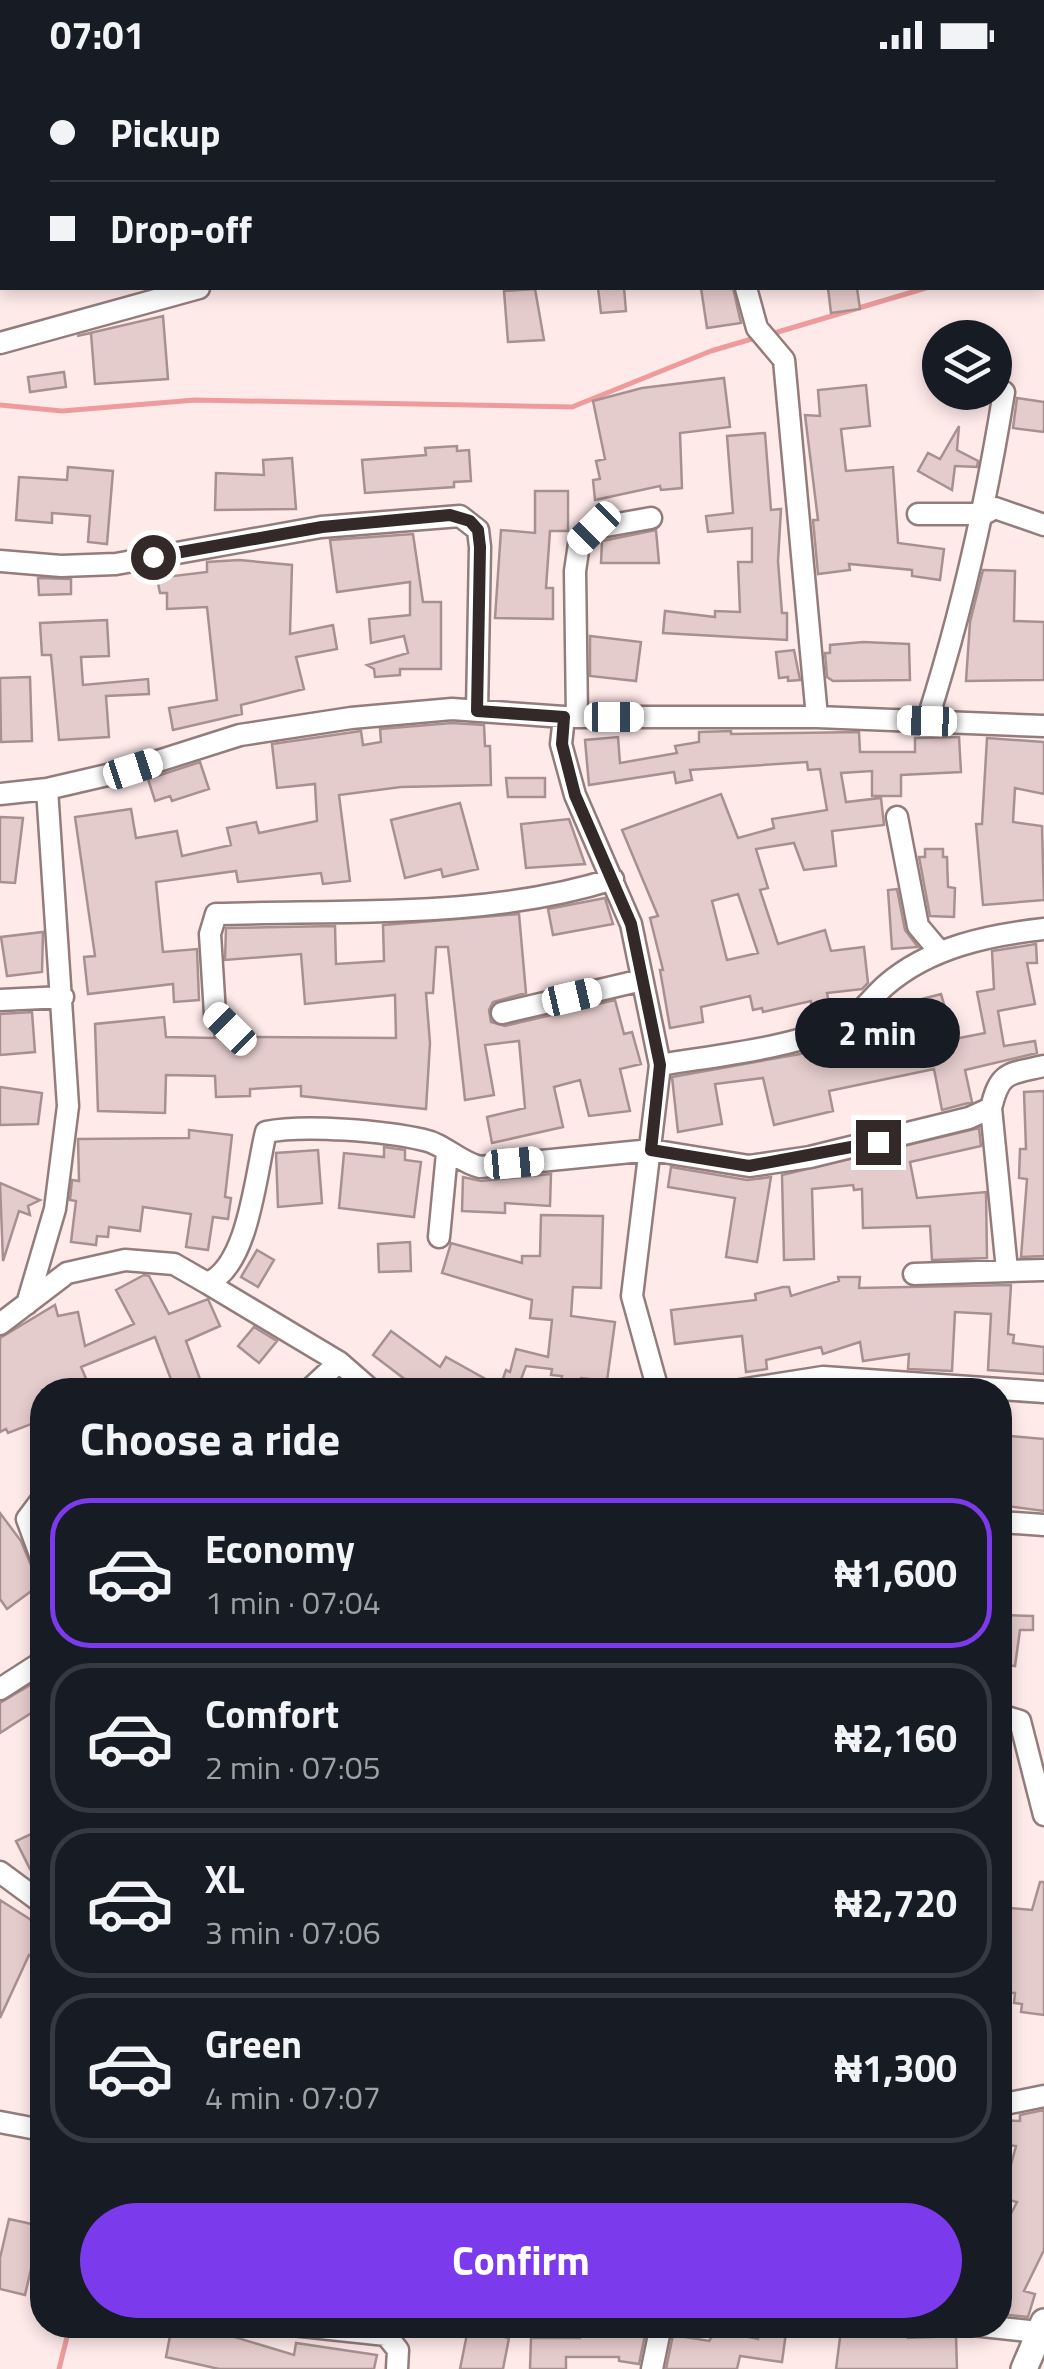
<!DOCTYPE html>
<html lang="en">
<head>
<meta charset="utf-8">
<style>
	:root { --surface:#171b24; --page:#20242c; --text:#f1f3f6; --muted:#9ea1a6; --line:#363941; --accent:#7c3aed }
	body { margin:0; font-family:"Titillium Web",sans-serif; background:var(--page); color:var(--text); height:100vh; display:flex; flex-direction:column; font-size:38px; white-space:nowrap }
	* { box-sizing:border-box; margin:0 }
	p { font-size:32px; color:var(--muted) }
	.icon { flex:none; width:55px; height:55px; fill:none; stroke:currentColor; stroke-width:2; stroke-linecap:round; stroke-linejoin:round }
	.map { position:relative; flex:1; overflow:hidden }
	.side { position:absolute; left:30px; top:1308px; width:982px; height:960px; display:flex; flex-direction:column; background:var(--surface); border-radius:40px; box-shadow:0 5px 15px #0003 }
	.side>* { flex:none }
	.guide { position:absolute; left:0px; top:0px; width:1045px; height:220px; box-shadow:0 5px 15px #0003; display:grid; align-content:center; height:220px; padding:0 50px; background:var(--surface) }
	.controls { position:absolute; left:922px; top:250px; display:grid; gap:20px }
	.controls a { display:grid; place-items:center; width:90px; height:90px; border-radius:50%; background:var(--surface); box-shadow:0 5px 15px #0003; font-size:50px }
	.end { position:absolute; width:45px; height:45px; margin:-22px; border:12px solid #332929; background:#fff; box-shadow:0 0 0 5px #fff }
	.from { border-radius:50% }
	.bubble { position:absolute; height:70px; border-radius:35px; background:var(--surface); box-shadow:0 5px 15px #0003; font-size:32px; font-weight:700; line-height:70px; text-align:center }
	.car { position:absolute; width:30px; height:60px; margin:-30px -15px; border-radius:12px; box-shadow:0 0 8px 2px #0007; background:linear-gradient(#fff 24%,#345 0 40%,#fff 0 76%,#345 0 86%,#fff 0) }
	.guide b { display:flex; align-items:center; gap:35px; height:95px; font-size:38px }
	.guide b+b { border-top:2px solid var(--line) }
	.guide i { width:25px; height:25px; background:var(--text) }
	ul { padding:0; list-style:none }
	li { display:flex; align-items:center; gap:30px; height:150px; margin:0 20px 15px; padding:0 30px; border:5px solid var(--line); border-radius:40px }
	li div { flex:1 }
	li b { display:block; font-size:38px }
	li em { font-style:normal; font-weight:700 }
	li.selected { border-color:var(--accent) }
	li>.icon { width:90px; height:90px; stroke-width:1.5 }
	h2 { padding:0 50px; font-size:45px; line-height:120px }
	.cta { display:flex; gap:20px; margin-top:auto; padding:20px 50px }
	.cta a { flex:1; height:115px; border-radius:60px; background:var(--accent); color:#fff; font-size:40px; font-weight:700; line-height:115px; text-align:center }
	.status { display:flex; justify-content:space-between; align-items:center; height:70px; padding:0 50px; background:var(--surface); direction:ltr }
	.status svg { height:28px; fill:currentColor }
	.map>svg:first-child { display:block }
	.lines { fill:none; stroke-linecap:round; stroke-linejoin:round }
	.stream { stroke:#ed9b9d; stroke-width:5 }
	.building { fill:#e5cccc; stroke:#a89090; stroke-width:2.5; fill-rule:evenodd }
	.minor-casing { stroke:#937c7c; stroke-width:25 }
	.tertiary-casing { stroke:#937c7c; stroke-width:30 }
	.minor { stroke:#fff; stroke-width:20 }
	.tertiary { stroke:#fff; stroke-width:25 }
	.route { stroke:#332929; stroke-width:12 }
</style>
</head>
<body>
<div class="status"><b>07:01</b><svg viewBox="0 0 49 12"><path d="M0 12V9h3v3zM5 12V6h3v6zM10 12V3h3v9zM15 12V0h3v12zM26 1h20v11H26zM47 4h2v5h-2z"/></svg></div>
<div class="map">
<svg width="1044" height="2299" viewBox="0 0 1044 2299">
	<rect width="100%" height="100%" fill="#ffeaea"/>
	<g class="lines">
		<path class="stream" d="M771,264L926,218
			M0,335L62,341L195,330L572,337L711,281L755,268
			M59,2299L70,2255"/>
	</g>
	<path class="building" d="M598,218H624L626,241L601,243Z
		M701,218H733L741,253L707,258Z
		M828,218H857L860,239L831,243Z
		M535,219L544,270L508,272L504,221Z
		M163,246L168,309L95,314L91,263L77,266Z
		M64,302L66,317L30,322L28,307Z
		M724,308L730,357L680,363L682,418L661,420L660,416L595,430L593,410L600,409L596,391L605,389L593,331L642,318Z
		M866,315L870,356L841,359L846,401L893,397L898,473L944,479L940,510L912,506V500L849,494L850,500L818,504L813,450H818L805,345L820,346L818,320Z
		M1017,328L1044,332V362L1013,358Z
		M959,356L957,380L978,391L977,397L955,396L952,420L918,401L928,383L940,389Z
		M765,363L771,440L781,439L778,491L782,543H787V570L663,563L665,541L715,547V541L740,542L738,492H752V458L708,462L706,446L733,443L727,366Z
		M457,376V381L469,380L471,411L454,412V417L365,423L362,390L426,385L425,378Z
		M292,388L296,439L215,440L216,403L264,405L263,390Z
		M68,397L113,401L107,474L88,472L90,446L52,443V453L16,450L19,407L67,410Z
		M535,421H568V461H550L546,518H553V549L495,548L501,460L535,463Z
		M656,460L659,493H601L602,471Z
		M413,464L423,532H441V599H400V605L375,607L374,599L367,595L408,583L404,566L371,573L369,549L410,545V512L337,522L330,470Z
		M239,490L292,495L290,564L333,555L337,579L296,587L304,619L241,635L242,644L173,660L169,638L217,630L207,537L167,539V523H160L157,508L207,502V492Z
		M983,500L1015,501L1014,551L1044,552V610L966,611L970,552Z
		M38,508L71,509V524L39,525Z
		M107,550L109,586L81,587L83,615L148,609L149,624L106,626L109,667L59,670L51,585H42L40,553Z
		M590,566L641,572L636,611L590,606Z
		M863,572L909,574L910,610L833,611L827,607L825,583H830V575Z
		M794,580L800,610L788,611V607L779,608L776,582Z
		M30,607L32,671L1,672L0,608Z
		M452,653L484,655L485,676H490L491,715L401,717L339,725L350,811L323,814L321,803L238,812L236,801L156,812L163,882L197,879L199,930L174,932L173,914L88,924L84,887L95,886L75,747L131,739L136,768L177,761L182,786L231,775L227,758L256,752L259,763L317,751L315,714L277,718L272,674L361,661L363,675L381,672L380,659Z
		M731,661V664L859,662L860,682H915V668L959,667L961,702L901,705V726H872V701L841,703L846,732L881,728L884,755L832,761L836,796L804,800L794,773L756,779L768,818L760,820L778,874L825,860L831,881L864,877L868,913L862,919L827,923L829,933L812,938L811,931L763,942L762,938L753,940L750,926L701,937L703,952L670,958L660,900H663L650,848L658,846L622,760L721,724L738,768L774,758L772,749L827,740L820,699L808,700L807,692L690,700L692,710L676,713L674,702L589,715L585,670L618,667L620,693L677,683L675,676L699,672V662ZM738,824L758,883L727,890L712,831Z
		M987,668L1044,672V724L1015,718L1013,752L1042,756L1044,830L983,835L976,754H982Z
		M200,692L209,719L172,731L170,726L155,731L148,709Z
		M506,708H545V727H508Z
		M460,733L478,799L443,807L441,799L405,808L391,750Z
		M0,747L23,748L15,813L0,812Z
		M569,749L585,794L526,798L521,754Z
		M925,779H943V787H947L948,817L955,818L954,847L930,846L919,787H925Z
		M897,819L905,860L918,877L892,879L888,820Z
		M605,828L613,854L553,865L548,839Z
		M519,844L526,923L493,932L489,940L491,952L505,956L615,930L624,964L632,962L641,994L620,999L630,1041L589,1046L580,1010L554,1017L563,1057L492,1073L487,1047L525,1038L519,971L485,975L494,1025L465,1030L448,877H436L433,923H426L430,973L426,1039L301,1026V1016L250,1019V1026L216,1027L215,1006L166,1005L165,1043L98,1041L95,954L164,947L166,967L215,968L214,963L227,972L239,969L243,962H249V967L396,968L395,925L305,934L301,884L225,890L226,858L335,856L336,894L384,891L383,855Z
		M43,862L42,902L7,906L1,867Z
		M1036,874L1037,893H1027L1035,934L998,941L1004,976L1035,971L1037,983L965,1000L972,1032L942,1040L934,999L829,1021L833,1041L774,1055L763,1008L715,1014L722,1054L678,1062L672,1007L800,984L846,969L872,952L876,981L898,979L895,936L941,924L954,969L985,963L977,922L994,919L992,881Z
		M32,942L35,982L0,985V944Z
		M0,1017L42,1023L38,1054L0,1055Z
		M1044,1021V1186L1021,1187L1027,1109L1019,1108L1020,1079H1026L1024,1022Z
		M979,1058L981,1076L910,1092L917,1128L986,1122L987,1188L932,1190L930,1156L863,1158L862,1119L854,1120L853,1115L812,1119L814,1189L784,1190L782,1105Z
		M189,1060L232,1065L225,1127L231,1128L228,1149L213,1147L208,1180L186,1177L191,1144L143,1137L140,1161L109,1157L108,1167L97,1166L96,1175L71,1172L76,1131L70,1130L72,1110L79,1111L78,1069L189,1068Z
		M384,1077L405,1080V1090L421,1092L414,1147L339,1138L344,1083L384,1087Z
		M318,1080L322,1133L278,1137L276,1083Z
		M671,1097L747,1110L771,1107L757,1192L726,1187L735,1128L668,1117Z
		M551,1104L550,1136L505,1133V1143L462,1141L463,1107L481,1111Z
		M0,1113L40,1130L28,1136L30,1145L19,1141L3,1191Z
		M541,1145L603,1146L601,1218L573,1217L571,1246L615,1252L607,1311L581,1308L578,1320H559L562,1306L551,1305L552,1299L526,1296L517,1320H419L373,1285L391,1261L440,1297L446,1287L500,1317L506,1300L510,1302L516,1279L548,1287L552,1250L530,1248L532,1230L442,1203L451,1173L522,1193V1186H540Z
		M410,1172L411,1201L379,1202L378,1174Z
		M257,1180L274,1190L258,1217L241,1207Z
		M144,1205L149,1206L169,1244L208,1229L220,1256L186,1271L204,1320H175L155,1267L81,1297L91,1320H42V1350L8,1363L6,1359L0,1362V1268L55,1235L58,1246L78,1242L85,1276L134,1254L116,1220Z
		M838,1207H860L859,1218L1011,1215L1008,1264L1014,1265L1013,1273L1044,1277V1304L988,1300L991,1244L955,1242L952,1301L908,1299L909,1284L863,1291L860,1272L823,1284L821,1277L766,1290L767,1299L746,1302L742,1266L675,1274L671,1240L756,1230L755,1224L783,1217H789L791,1226L839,1211Z
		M254,1257L277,1271L259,1293L238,1276Z
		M1000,1365L1044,1369V1441L1000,1435Z
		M0,1443L21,1471L33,1500L42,1503V1513L7,1539L0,1529Z
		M1000,1545L1033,1546V1560H1020L1015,1596L1000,1594Z
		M42,1608V1636L0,1663V1633Z
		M42,1759V1793L30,1799L16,1771Z
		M1040,1812H1044V1945L1021,1942L1022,1934L1014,1933L1015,1923L1000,1922V1837L1032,1840Z
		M0,1830L42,1857V1880L37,1889L29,1885L0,1948Z
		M1044,2040V2180L1024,2221L1035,2224L1028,2247L1000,2244V2165L1017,2132L1002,2128L1016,2076L1000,2074V2050L1020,2051V2045Z
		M9,2149L41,2156L25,2225L0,2219V2188Z
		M172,2255H195L294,2285L296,2273L377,2285L374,2299H219L166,2287Z
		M581,2255H647L639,2294L619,2291V2287H566V2299H530L531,2268H580Z
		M760,2255H787L782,2292L740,2286L737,2299H666L673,2265L709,2271L717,2260L758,2269Z
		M876,2256L909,2257L908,2268L956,2266L957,2299H836L841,2260L875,2264Z
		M468,2259L509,2268L503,2299H460Z"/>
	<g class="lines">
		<defs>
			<path id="minor" d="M703,2V0
				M1042,104H1044
				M0,172H2
				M746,218L757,258L784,290L817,647
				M0,273L199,218
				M918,444H984L995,438L1044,455
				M0,491L61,496L116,494L321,457L460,446L478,460L480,477L477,641
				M564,647L561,674L575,725L631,854L660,995L632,1226L658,1320
				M577,647L575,501L579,474L595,458L651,448
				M927,651C962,542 986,434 1004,322
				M0,724L47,719L133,699L240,665L351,648L452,639L564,647H817L1044,656
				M897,747L918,856L940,882
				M0,930L63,927
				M502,943L642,910
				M230,959L215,944L210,864L216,844C346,840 488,849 613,809
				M660,995C720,985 784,979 841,956C858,948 872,927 886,915C930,877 989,865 1044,859
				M991,1038L1007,1200
				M439,1167L447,1083
				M914,1204L1044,1200
				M207,1213L339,1292L371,1320
				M27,1234L55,1139L68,1036L47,719
				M0,1254L67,1203L125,1190L174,1194L207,1213C249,1197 256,1101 266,1062C304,1054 385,1061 424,1070C444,1074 459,1092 480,1097L651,1080L749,1096L810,1087L969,1048L991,1038C1000,1001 1008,1004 1044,996
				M309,1320L339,1292
				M740,1320L823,1307L1044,1322
				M42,1429L27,1449L42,1490
				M1000,1452L1044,1455
				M0,1619L42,1592
				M1000,1645L1020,1651L1044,1745
				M0,1802L42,1833
				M1000,2035L1044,2026
				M0,2052L42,2060
				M292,2255L386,2265
				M387,2255L386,2265L398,2280L397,2299
				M973,2255L1038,2262
				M652,2299L661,2255"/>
			<path id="tertiary" d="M1024,2299L1044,2252"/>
		</defs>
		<use href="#minor" class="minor-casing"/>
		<use href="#tertiary" class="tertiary-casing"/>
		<use href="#minor" class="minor"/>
		<use href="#tertiary" class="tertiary"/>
	</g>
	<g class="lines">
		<path class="route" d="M153,487L322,457L450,445L470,451L478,460L480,477L477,641L564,647L562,674L575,725L631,854L660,995L651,1080L749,1096L878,1072"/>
	</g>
</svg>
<div class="controls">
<a><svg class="icon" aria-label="layers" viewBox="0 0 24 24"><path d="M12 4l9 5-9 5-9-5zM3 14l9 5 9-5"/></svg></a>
</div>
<i class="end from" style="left:153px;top:487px"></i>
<i class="end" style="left:878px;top:1072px"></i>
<div class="bubble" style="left:795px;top:928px;width:165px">2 min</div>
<i class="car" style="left:594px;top:458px;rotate:225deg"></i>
<i class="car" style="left:614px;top:647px;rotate:90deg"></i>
<i class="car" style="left:927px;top:651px;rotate:272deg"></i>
<i class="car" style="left:133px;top:699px;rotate:72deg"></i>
<i class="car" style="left:572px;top:927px;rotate:77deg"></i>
<i class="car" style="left:230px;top:959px;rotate:315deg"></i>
<i class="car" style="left:514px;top:1093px;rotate:85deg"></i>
<div class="guide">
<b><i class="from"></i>Pickup</b>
<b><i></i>Drop-off</b>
</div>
<section class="side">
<h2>Choose a ride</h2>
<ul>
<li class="selected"><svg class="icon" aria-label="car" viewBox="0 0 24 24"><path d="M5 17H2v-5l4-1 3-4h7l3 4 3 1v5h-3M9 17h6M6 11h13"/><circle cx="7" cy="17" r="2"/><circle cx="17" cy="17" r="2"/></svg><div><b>Economy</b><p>1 min · 07:04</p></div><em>₦1,600</em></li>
<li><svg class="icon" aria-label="car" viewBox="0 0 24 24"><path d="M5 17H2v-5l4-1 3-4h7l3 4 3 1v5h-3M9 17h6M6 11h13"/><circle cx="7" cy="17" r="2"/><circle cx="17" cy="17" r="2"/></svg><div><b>Comfort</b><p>2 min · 07:05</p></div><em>₦2,160</em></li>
<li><svg class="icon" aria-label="car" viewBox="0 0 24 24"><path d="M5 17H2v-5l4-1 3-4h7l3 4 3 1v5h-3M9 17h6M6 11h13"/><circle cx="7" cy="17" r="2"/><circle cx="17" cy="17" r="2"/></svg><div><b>XL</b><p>3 min · 07:06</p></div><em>₦2,720</em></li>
<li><svg class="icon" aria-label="car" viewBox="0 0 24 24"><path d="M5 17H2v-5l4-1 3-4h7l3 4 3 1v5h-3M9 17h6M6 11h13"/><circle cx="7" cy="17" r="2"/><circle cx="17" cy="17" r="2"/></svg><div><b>Green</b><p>4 min · 07:07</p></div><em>₦1,300</em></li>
</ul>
<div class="cta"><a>Confirm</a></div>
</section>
</div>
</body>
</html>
